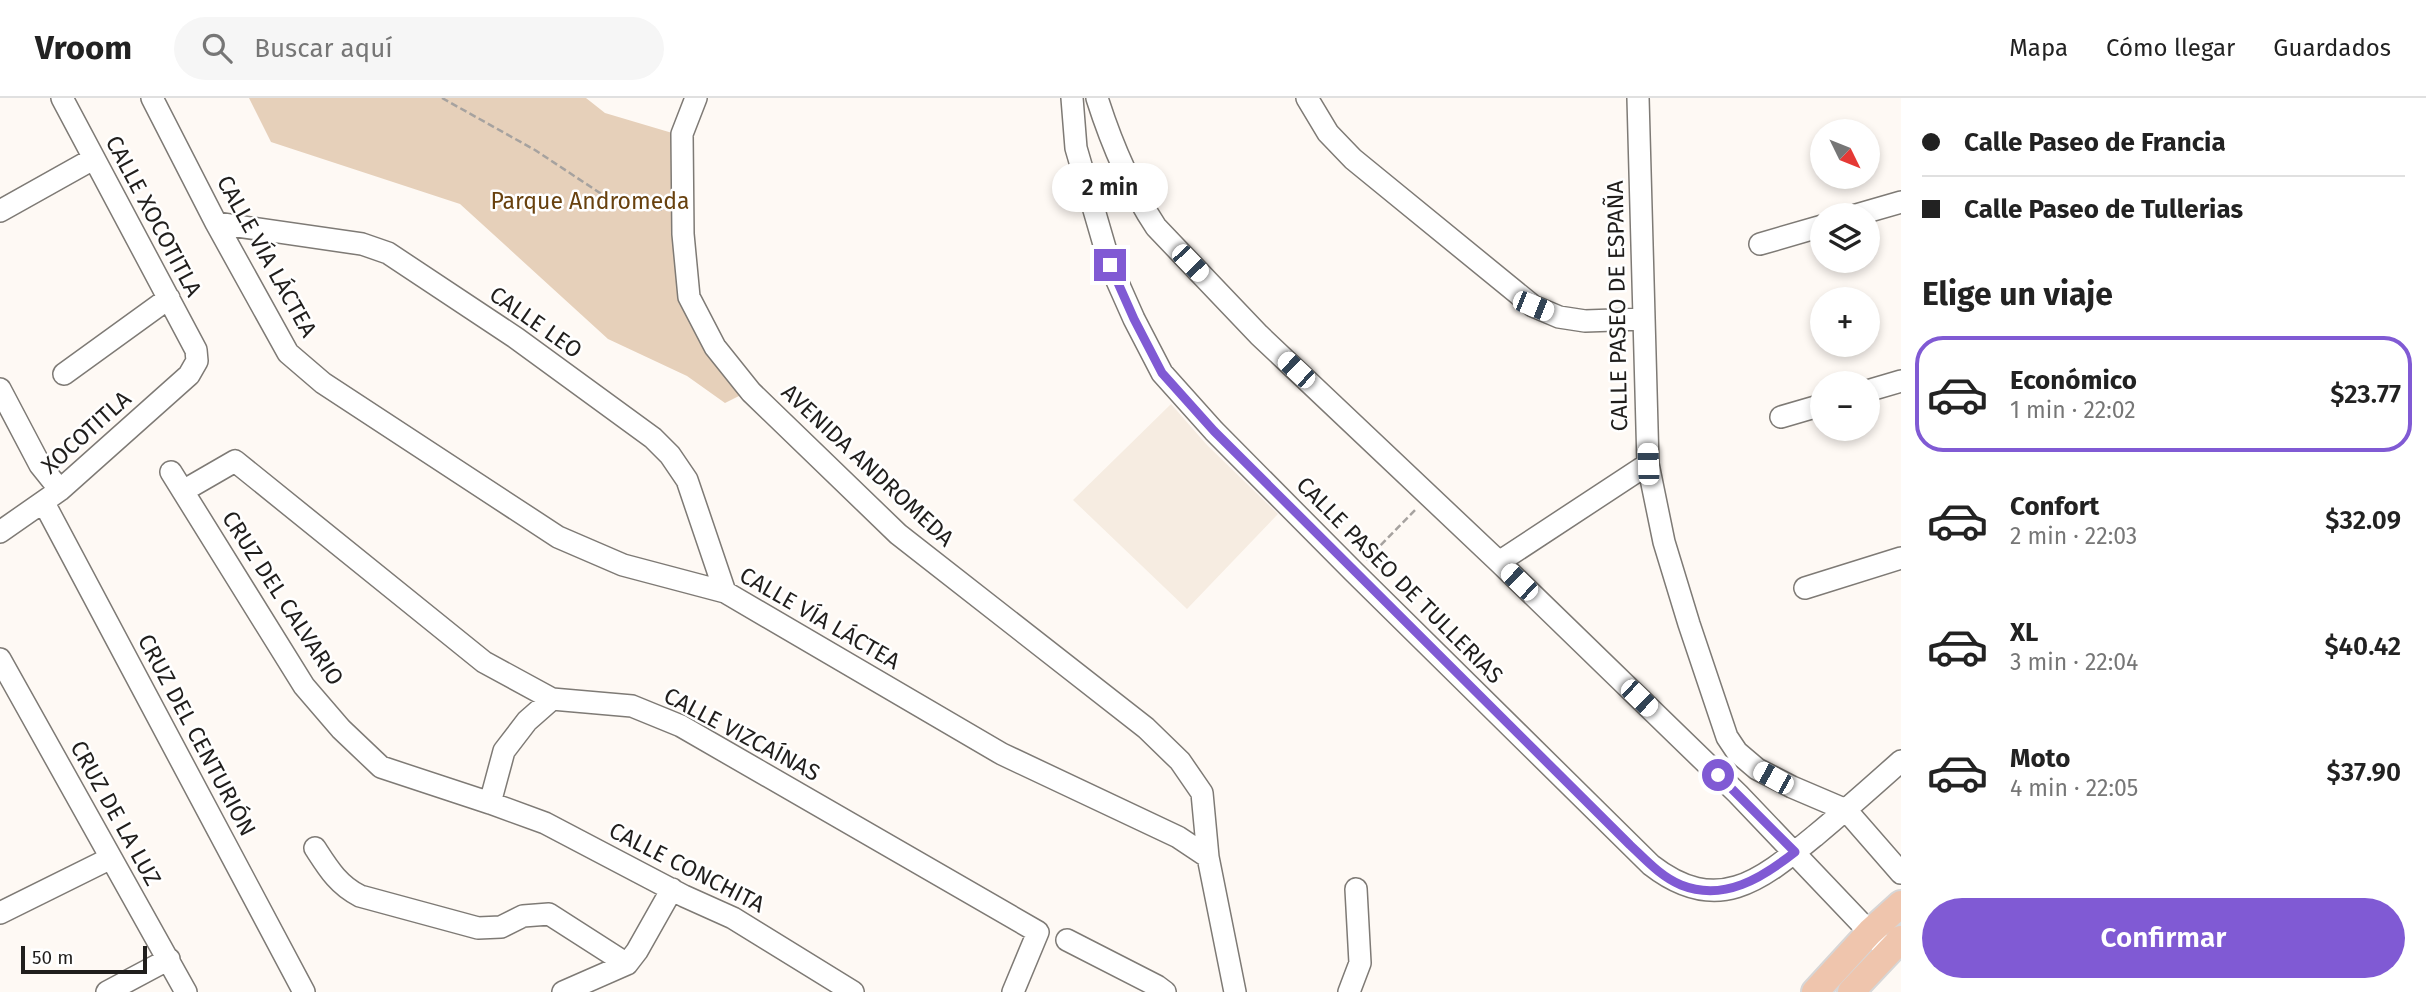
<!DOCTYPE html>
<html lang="es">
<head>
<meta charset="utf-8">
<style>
	:root { --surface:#fff; --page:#f6f6f6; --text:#222; --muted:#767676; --line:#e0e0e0; --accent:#805ad4 }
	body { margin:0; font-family:"Fira Sans",sans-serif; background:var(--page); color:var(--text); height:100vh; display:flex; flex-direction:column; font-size:26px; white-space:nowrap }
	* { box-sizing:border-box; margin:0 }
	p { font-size:23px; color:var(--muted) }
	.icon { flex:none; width:38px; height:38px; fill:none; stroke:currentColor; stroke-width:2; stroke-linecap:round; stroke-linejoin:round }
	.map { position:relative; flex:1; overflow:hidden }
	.sheet { display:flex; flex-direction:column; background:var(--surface); width:525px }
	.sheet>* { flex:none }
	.guide { display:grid; align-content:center; height:154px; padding:0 21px; background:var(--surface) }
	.needle { width:46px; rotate:133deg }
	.buttons { position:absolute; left:1810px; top:21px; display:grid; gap:14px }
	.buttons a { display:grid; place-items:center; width:70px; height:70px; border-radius:50%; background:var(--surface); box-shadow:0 4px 10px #0003; font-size:35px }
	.scale { position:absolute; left:21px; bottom:18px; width:126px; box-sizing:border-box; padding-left:7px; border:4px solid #201e1c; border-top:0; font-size:19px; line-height:24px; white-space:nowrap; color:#201e1c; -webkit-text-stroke:5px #fff; paint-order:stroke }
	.end { position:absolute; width:32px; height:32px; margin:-16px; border:9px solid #805ad4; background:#fff; box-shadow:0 0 0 4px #fff }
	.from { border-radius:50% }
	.bubble { position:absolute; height:49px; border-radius:24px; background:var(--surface); box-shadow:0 4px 10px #0003; font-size:23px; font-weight:600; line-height:49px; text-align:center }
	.car { position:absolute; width:21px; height:42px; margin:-21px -10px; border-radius:9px; box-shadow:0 0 5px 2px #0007; background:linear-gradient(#fff 24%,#345 0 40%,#fff 0 76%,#345 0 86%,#fff 0) }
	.guide b { display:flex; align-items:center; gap:24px; height:66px; font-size:26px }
	.guide b+b { border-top:2px solid var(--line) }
	.guide i { width:18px; height:18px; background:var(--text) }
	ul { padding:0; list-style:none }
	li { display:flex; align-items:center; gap:21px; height:116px; margin:0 14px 10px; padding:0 7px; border:4px solid transparent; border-radius:28px }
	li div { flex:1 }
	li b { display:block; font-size:26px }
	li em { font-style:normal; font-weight:600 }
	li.current { border-color:var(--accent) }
	li>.icon { width:63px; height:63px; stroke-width:1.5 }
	h2 { padding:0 21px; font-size:32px; line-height:84px }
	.primary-button { display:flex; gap:14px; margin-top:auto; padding:14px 21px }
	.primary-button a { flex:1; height:80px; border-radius:42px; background:var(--accent); color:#fff; font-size:28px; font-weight:600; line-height:80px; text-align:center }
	header { display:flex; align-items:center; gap:42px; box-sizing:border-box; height:98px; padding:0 35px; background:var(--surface); border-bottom:2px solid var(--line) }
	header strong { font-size:33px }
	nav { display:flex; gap:38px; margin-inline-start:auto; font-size:24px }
	.search { width:490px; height:63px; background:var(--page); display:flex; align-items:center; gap:18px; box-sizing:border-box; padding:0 24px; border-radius:38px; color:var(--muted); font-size:26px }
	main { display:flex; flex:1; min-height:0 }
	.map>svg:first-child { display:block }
	.built { fill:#f6ece1 }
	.green { fill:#e6d0ba }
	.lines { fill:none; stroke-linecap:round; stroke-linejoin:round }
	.minor-casing { stroke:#7e7a75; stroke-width:24 }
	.major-casing { stroke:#d7d6d6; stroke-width:30 }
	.path { stroke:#a6a29f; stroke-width:2.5; stroke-dasharray:7 3.5; stroke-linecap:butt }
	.minor { stroke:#fff; stroke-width:21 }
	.major { stroke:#efc5ad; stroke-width:26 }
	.route { stroke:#805ad4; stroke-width:9 }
	.labels { text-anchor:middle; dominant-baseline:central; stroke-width:5; stroke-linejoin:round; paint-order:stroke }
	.park-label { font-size:23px; fill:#68410e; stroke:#fff }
	.street-label { font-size:23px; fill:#201e1c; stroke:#fff }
</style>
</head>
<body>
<header>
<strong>Vroom</strong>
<div class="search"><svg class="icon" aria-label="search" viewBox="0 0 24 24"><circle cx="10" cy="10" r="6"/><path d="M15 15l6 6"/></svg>Buscar aquí</div>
<nav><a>Mapa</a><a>Cómo llegar</a><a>Guardados</a></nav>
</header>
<main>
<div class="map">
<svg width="1901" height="894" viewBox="0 0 1901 894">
	<rect width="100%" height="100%" fill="#fef9f4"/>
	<path class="built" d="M1171,306L1207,347L1278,416L1187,511L1073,402Z"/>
	<path class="green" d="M249,0H586L605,15L679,37L683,198L741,297L725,305L687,278L608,241L460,106L271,44Z"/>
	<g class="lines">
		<defs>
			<path id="minor" d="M152,0L216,125L288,255L323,285L558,439L623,467L725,494L1002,656L1178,739L1208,759
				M696,0L682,36L683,136L689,199L715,249L751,294L898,436L1146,630L1180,663L1202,695L1208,759L1235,894
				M1072,0L1076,50L1110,167L1134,221L1162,275L1214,333L1354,474L1651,767C1718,819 1761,782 1816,737C1845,713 1873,688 1901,663
				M1097,0C1111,44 1131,91 1156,129L1259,237L1499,464L1738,696L1879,844
				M1307,0L1328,35L1353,61L1533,208L1559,219L1585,223L1644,221
				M1638,0L1648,366L1664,444L1689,526L1727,639L1737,654L1757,671L1792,689L1846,712L1901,775
				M0,113L93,61
				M1856,117L1901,104
				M216,125L362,146L388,155L516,240L653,340L670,357L687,382L725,494
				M1760,146L1822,128
				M64,276L169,200
				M0,291L40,367L60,392
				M1867,293L1901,283
				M1781,319L1822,307
				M171,374L304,588L341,631L381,669L490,705L545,725L684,798L733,820L853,894
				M183,393L235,363L484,564L552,601L632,608L681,628L1038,834L1013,894
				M44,405L304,894
				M0,434L60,392L189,277L197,263L196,252L62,0
				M1499,464L1648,366
				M1805,490L1901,460
				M0,561L186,894
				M490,705L504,653L527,623L552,601
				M315,750C328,770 338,787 360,798L478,830L501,829L523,818L549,816L627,866
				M0,815L111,760
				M1067,842L1157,888L1165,894
				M107,894L169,861
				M563,894L627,866L637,853L672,791
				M1349,894L1360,865L1356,791"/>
			<path id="major" d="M1815,894L1870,834L1901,806
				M1851,894L1901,841"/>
		</defs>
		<use href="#minor" class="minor-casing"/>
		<use href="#major" class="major-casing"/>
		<path class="path" d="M442,0L535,52L600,95L663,112
			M1366,462L1415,412"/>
		<use href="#minor" class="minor"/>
		<use href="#major" class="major"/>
	</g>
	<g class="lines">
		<path class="route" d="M1110,167L1134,221L1162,275L1214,333L1630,747C1645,761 1661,779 1681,787C1724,804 1762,780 1795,754L1718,677"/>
	</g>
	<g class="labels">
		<g class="park-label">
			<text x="590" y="103">Parque Andromeda</text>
		</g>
		<g class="street-label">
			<text transform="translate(154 118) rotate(62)">CALLE XOCOTITLA</text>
			<text transform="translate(267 158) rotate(61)">CALLE VÍA LÁCTEA</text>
			<text transform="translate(1617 208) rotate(-91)">CALLE PASEO DE ESPAÑA</text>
			<text transform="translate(536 224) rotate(35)">CALLE LEO</text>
			<text transform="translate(86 334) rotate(-42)">XOCOTITLA</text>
			<text transform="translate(868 367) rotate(43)">AVENIDA ANDROMEDA</text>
			<text transform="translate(1400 482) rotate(45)">CALLE PASEO DE TULLERIAS</text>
			<text transform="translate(283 500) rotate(57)">CRUZ DEL CALVARIO</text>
			<text transform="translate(820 520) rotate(30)">CALLE VÍA LÁCTEA</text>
			<text transform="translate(742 636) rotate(28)">CALLE VIZCAÍNAS</text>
			<text transform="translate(197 637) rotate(62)">CRUZ DEL CENTURIÓN</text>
			<text transform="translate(116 715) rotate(61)">CRUZ DE LA LUZ</text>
			<text transform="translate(687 769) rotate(27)">CALLE CONCHITA</text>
		</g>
	</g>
</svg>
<div class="buttons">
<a><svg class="needle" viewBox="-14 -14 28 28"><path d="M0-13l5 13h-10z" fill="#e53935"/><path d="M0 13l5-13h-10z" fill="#767676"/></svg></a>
<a><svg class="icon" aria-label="layers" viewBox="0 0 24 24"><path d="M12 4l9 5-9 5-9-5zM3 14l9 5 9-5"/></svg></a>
<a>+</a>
<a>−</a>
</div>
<div class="scale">50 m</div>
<i class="end from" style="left:1718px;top:677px"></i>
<i class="end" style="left:1110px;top:167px"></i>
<div class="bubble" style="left:1052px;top:65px;width:116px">2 min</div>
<i class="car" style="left:1190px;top:165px;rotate:136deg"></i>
<i class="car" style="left:1533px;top:208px;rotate:112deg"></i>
<i class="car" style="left:1296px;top:272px;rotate:313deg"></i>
<i class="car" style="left:1648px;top:366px;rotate:358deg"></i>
<i class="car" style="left:1519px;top:484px;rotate:314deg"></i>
<i class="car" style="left:1639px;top:600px;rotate:134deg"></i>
<i class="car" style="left:1773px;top:680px;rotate:299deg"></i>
</div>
<section class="sheet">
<div class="guide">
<b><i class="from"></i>Calle Paseo de Francia</b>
<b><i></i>Calle Paseo de Tullerias</b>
</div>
<h2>Elige un viaje</h2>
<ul>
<li class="current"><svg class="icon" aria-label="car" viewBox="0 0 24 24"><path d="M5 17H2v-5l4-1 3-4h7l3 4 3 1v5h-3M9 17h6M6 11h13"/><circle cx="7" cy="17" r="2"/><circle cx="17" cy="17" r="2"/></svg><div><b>Económico</b><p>1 min · 22:02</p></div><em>$23.77</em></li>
<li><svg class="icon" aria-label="car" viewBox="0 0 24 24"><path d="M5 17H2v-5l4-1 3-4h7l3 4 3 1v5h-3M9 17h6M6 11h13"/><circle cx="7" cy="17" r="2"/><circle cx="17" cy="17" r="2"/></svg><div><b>Confort</b><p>2 min · 22:03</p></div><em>$32.09</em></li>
<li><svg class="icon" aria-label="car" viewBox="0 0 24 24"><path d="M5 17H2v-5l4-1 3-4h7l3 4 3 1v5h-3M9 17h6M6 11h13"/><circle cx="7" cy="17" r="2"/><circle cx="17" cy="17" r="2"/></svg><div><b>XL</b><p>3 min · 22:04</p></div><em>$40.42</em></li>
<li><svg class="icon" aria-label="car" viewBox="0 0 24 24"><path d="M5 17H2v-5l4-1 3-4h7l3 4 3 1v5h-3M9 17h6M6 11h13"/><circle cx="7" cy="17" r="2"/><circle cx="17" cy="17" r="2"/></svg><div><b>Moto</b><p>4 min · 22:05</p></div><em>$37.90</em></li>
</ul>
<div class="primary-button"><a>Confirmar</a></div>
</section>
</main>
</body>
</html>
